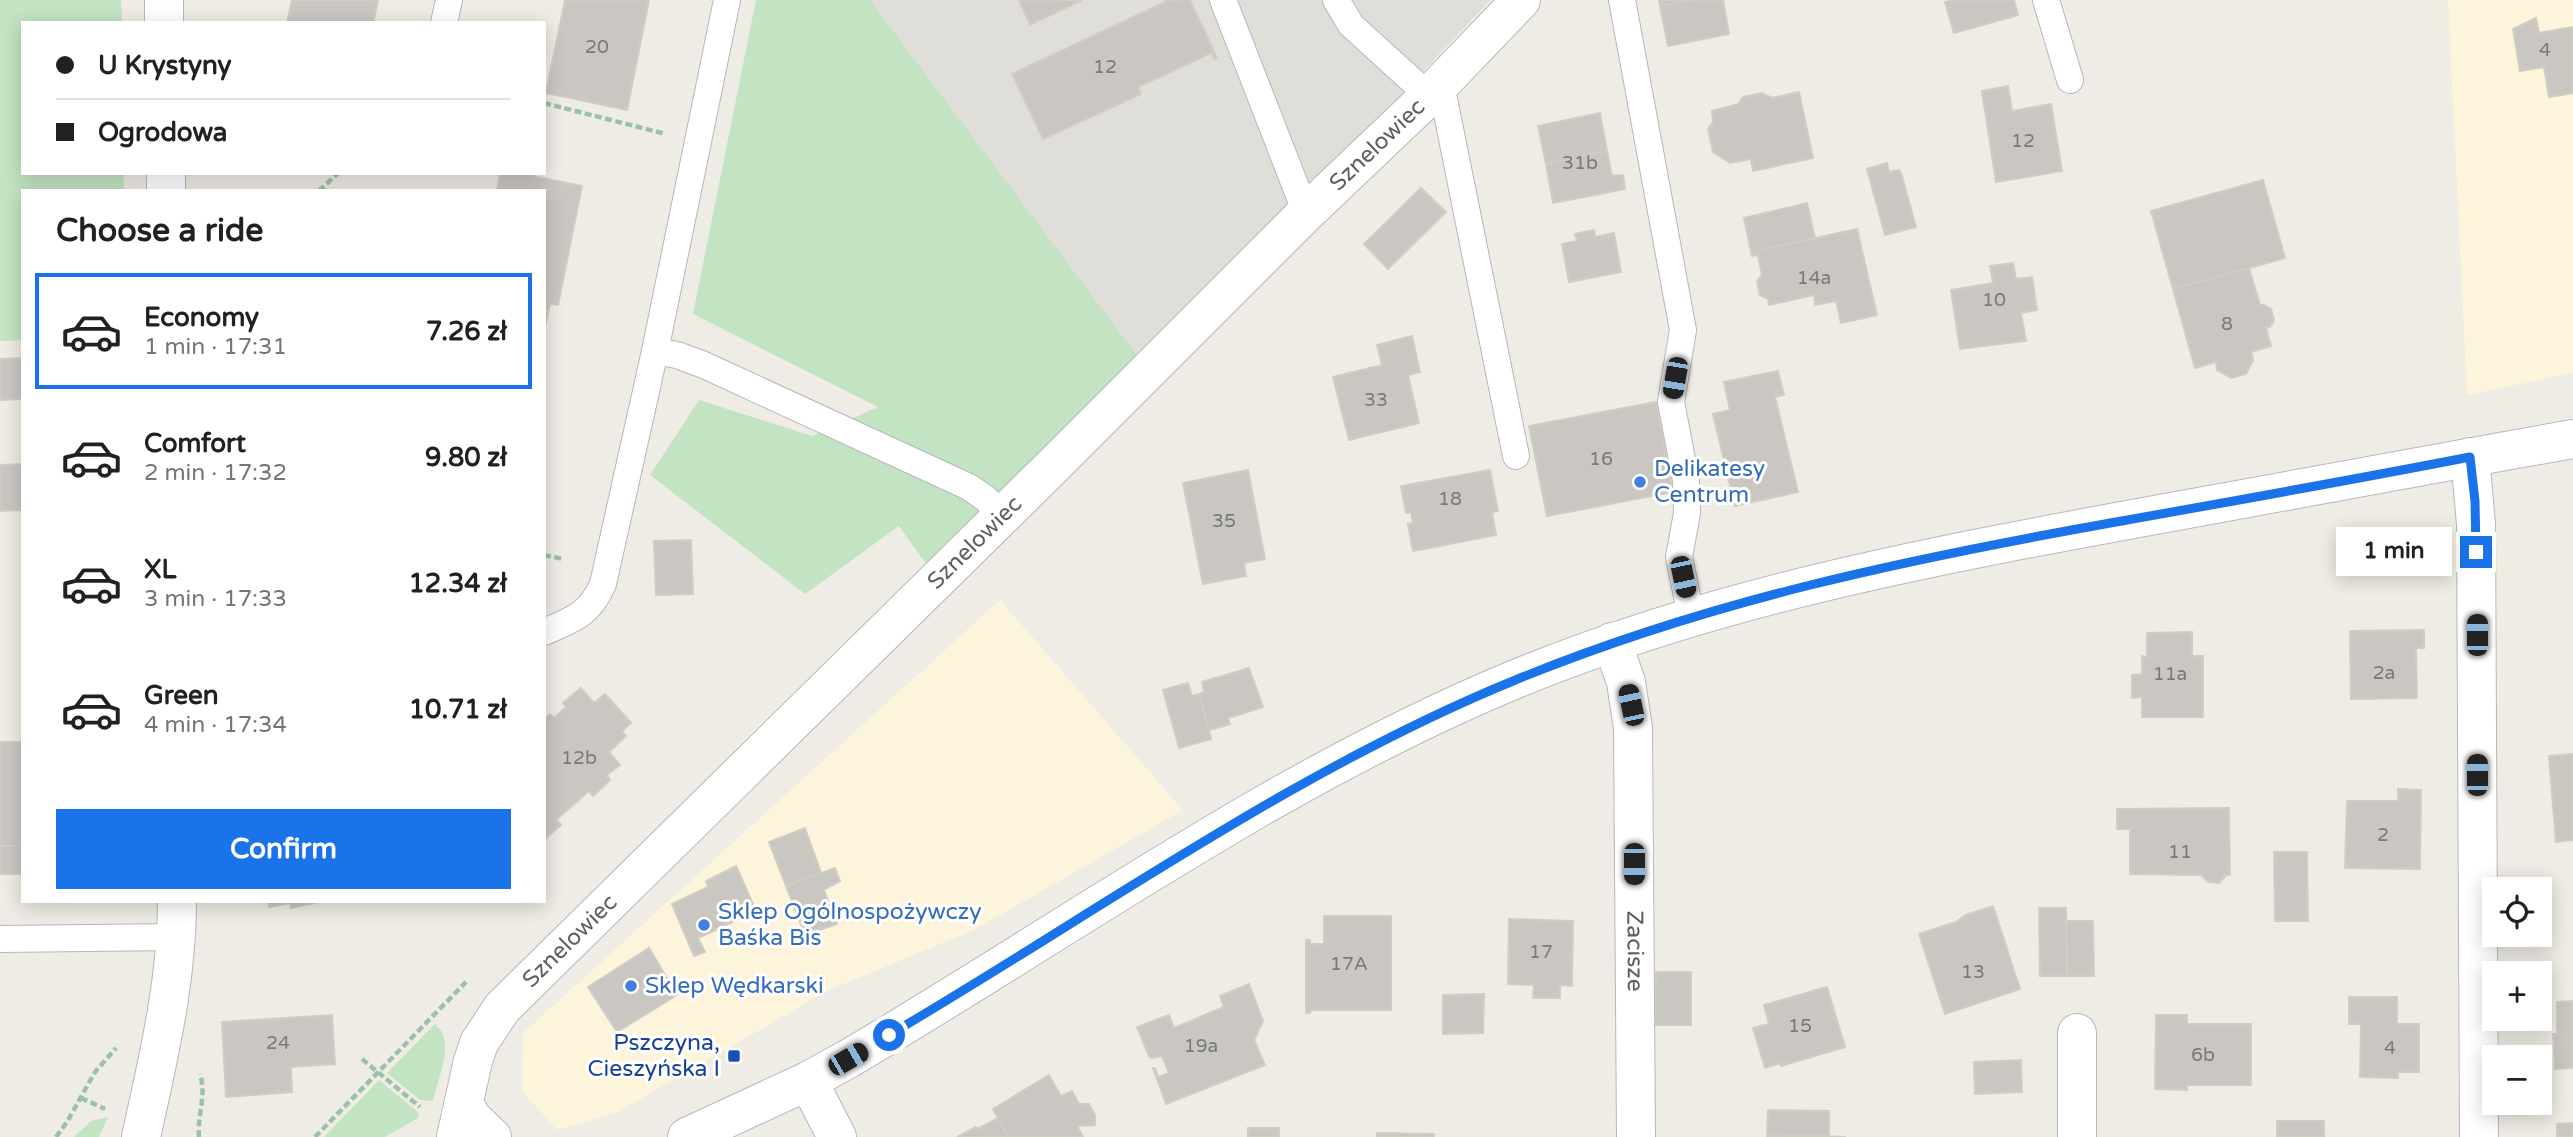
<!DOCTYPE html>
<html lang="en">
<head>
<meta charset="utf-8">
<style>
	:root { --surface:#fff; --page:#f6f6f6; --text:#202124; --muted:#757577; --line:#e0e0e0; --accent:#1a73e8 }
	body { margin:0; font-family:"Varela Round",sans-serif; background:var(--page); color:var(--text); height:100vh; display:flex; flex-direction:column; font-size:26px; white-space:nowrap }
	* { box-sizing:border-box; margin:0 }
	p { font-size:23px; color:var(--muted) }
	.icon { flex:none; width:38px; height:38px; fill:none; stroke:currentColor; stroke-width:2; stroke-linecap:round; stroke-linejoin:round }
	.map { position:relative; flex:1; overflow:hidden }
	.drawer { position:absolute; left:21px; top:189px; width:525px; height:714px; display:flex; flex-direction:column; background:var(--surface); border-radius:0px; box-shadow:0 4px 18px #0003 }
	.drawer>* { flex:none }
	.top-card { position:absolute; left:21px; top:21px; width:525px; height:154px; border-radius:0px; box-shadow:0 4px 18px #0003; display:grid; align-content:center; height:154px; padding:0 35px; background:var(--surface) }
	.tools { position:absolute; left:2482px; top:877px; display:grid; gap:14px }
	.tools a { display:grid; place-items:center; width:70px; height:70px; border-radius:0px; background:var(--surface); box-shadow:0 4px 18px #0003; font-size:35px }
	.end { position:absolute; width:32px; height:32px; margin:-16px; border:9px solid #1a73e8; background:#fff; box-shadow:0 0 0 4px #fff }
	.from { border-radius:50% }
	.bubble { position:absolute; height:49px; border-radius:0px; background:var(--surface); box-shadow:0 4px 18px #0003; font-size:23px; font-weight:800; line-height:49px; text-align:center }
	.car { position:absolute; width:21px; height:42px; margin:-21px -10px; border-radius:9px; box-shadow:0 0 5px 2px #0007; background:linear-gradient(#222 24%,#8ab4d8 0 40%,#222 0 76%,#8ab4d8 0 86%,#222 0) }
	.top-card b { display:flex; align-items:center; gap:24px; height:66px; font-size:26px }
	.top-card b+b { border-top:2px solid var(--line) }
	.top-card i { width:18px; height:18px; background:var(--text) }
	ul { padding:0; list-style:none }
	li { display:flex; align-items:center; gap:21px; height:116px; margin:0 14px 10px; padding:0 21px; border:4px solid transparent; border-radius:0px }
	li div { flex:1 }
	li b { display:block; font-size:26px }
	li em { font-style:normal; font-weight:800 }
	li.selected { border-color:var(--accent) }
	li>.icon { width:63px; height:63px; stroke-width:1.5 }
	h2 { padding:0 35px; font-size:32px; line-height:84px }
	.button { display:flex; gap:14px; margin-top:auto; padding:14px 35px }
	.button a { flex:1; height:80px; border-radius:0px; background:var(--accent); color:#fff; font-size:28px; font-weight:800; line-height:80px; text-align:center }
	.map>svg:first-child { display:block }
	.commercial { fill:#fcf4db }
	.industrial { fill:#e0ded9 }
	.green { fill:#c2e4c2 }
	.building { fill:#cac7c2; stroke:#d2cdc3; stroke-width:2 }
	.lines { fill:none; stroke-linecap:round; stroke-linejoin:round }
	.service-casing { stroke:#b5b7bb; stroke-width:28 }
	.minor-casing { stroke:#b5b7bb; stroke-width:40 }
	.secondary-casing { stroke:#b6b9be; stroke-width:40 }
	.path { stroke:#9ac2a6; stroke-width:4.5; stroke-dasharray:7 3.5; stroke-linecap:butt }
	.service { stroke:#fff; stroke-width:26 }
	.minor { stroke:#fff; stroke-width:38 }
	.secondary { stroke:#fff; stroke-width:38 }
	.route { stroke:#1a73e8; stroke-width:9 }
	.shop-dot { fill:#3f7fe0; stroke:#fff; stroke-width:2.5 }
	.transit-dot { fill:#1a4fb4; stroke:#fff; stroke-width:2.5 }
	.labels { text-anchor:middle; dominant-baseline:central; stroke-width:6; stroke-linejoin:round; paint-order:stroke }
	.number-label { font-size:19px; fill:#787a7c }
	.street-label { font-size:23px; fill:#5c6064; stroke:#fff }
	.shop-label { font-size:23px; fill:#366cbe; stroke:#fff; text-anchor:start }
	.transit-label { font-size:23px; fill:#164399; stroke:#fff; text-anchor:end }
</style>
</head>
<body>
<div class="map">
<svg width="2573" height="1137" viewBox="0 0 2573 1137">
	<rect width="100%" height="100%" fill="#eeece4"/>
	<path class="commercial" d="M2448,0H2573V373L2467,395Z
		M1000,600L1183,810L974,930L829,990L616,1113L557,1130L522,1091L523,1033Z"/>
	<path class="industrial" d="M870,0H1490L1146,367Z"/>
	<path class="green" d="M0,0H121L122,23H23V173H123L124,191H23V340L0,341Z
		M756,0H870L1146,367L929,568L899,526L805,594L650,475L699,400L812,436L878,407L693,314Z
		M435,1024C457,1042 437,1078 433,1101L420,1100L387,1073Z
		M379,1080L419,1113L418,1118L385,1137H324Z
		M108,1117L99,1137H74L91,1121Z"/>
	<path class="building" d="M292,0H378L373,23H287Z
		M565,0H649L627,110L546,93Z
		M1019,0H1082L1030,25Z
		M1169,0H1190L1217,58L1215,59L1211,53L1138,87L1141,94L1043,139L1012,74Z
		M1659,0H1693L1660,6Z
		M1693,0H1723L1729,34L1668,46L1660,6Z
		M1953,0H2014L2018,15L1954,33L1945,2Z
		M2536,18L2539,33L2573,27V93L2549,97L2544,67L2520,71L2513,29Z
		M2008,86L2012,111L2051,104L2062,171L1996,182L1982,91Z
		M1799,92L1813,158L1753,171L1751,159L1730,163L1713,152L1708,129L1713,122L1712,111L1738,104L1743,97L1762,93L1772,98Z
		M1600,113L1607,151L1546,164L1538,126Z
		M1607,151L1612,176L1623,175L1625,189L1553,203L1546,164Z
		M1887,163L1889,172L1899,170L1902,176L1916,227L1885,235L1867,169Z
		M500,173H518L582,186L558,305L544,303V191H497Z
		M2263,180L2285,258L2173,289L2151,211Z
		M1421,188L1446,212L1388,269L1364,244Z
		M1807,203L1815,238L1757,251L1758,254L1752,256L1744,218Z
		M1857,229L1877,315L1841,323L1836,301L1815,305L1814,295L1769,305L1768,299L1760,295L1757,282L1762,274L1757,251Z
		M1594,230L1595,237L1614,233L1621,272L1569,282L1562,244L1577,241L1575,234Z
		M2013,263L2016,279L2032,277L2037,310L2021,313L2026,341L1960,349L1951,290L1993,283L1990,266Z
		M2249,268L2260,305H2264L2271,309L2274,320L2270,327L2266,328L2271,346L2251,352L2253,360L2246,374L2231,378L2217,370L2216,362L2195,368L2173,289Z
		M544,303L550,304L544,331Z
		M1412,336L1420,372L1408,375L1419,423L1349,440L1333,377L1382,365L1377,345Z
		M23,358V399L0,400V359Z
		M1778,371L1784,395L1775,397L1798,492L1735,506L1713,414L1730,410L1724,382Z
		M1656,402L1673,492L1547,516L1529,426Z
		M23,464V510L0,511V465Z
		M1248,470L1265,559L1244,563L1246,576L1203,584L1183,483Z
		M1490,470L1498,511L1492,512L1496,535L1413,551L1408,524L1413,523L1411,512L1406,513L1401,486Z
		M691,540L693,594L656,595L654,541Z
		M2424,630V648H2416L2417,698L2351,699L2350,631Z
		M2192,632V656H2203V717H2142V697L2132,698V675L2142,674V656L2147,657V633Z
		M1249,668L1263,707L1228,718L1230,724L1209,730L1199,694L1204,692L1202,682Z
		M1188,683L1192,696L1199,694L1211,739L1179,748L1163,690Z
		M581,688L594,703L605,694L631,723L622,731L626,736L609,752L620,765L607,775L610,780L593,796L589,791L556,820L561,825L544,840V719L550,714L554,718L566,707L563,703Z
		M0,742H23V846H0Z
		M2573,754V840L2556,842L2549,756Z
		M2398,789L2421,790L2420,869L2345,868L2347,801H2398Z
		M2229,808L2230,875H2226L2219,883L2208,882L2201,875L2130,874V829H2117V809Z
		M805,828L821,873L786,886L769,842Z
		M0,846H23V874H0Z
		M2274,852H2307L2308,921H2275Z
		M736,866L756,911L698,938L705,952L694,956L672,904L708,887L706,881Z
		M835,868L840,881L824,890L837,924L805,935L786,886Z
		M268,901H315V903L291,908L290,903L269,907Z
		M1993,906L2020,989L1945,1014L1919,934L1956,922L1966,915Z
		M2039,908H2066L2067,976H2040Z
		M1324,916H1391V1010H1311L1310,1013H1306V940H1310V944H1324Z
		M1509,919L1573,921L1572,986L1560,985V998H1533L1534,985L1508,984Z
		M2066,921H2093L2094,976H2067Z
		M649,948L677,995L617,1032L588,987Z
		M1656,972H1691V1025H1655Z
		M1249,984L1263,1021L1254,1040L1265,1065L1166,1104L1153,1068H1155L1158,1077L1169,1073L1162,1056L1152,1058L1149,1056L1137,1027L1169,1015L1174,1028L1181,1025L1224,1007L1220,996Z
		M1827,987L1845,1047L1781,1066V1063L1765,1068L1753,1028L1769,1024L1764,1005Z
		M1484,994L1483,1033L1443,1034V995Z
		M2349,997H2397V1024H2419V1072H2398V1078L2360,1077L2361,1024H2349Z
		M2573,1001V1068L2555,1069L2553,1034H2557V1002Z
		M332,1015L335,1064L291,1067L292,1092L226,1097L222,1022Z
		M2156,1015H2187V1024H2251V1085H2187V1090L2155,1089Z
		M2021,1060L2022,1092L1975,1094L1974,1062Z
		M1049,1075L1061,1096L1072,1091L1079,1104H1089L1095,1115V1125L1077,1126L1083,1137H1008L993,1109Z
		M1768,1110L1829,1111V1136L1767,1134Z
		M998,1118L1008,1137H957L976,1127L978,1129Z
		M2277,1121H2324V1137H2277Z
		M2573,1123V1137H2557V1124Z
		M1248,1128H1279V1137H1248Z
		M1377,1133L1434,1134V1137H1377Z
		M1767,1134L1846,1137H1767Z"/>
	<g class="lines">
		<defs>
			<path id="service" d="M1223,0L1306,213
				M1336,0L1351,25L1429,96
				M1622,0L1683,330L1671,402L1686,480L1687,513L1679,557L1691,616
				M2046,0L2070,80
				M444,23L449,0
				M1441,84L1516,456
				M655,351L677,355L704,365L969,487L985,498L1002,514
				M544,632C574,619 589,615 603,584L655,351L727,0
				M0,939L176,937"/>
			<g id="minor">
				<path d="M164,0V23"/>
				<path d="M166,173V191"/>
				<path d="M2470,457L2476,524L2479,1137"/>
				<path id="s1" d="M1612,642L1626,682L1633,728L1636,1137"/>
				<path d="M808,1081L837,1137"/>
				<path d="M465,1106L473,1119L492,1137"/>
				<path d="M141,1137C158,1060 177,981 177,901"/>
				<path id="s2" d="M456,1137L473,1061L479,1043L502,1008L1058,461L1306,213L1429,96L1521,0"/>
				<path d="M2077,1137V1033"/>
			</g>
			<path id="secondary" d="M687,1137L808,1081L848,1059C1067,930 1276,779 1511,681C1711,598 1921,558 2133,519C2279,492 2426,465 2573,439"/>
		</defs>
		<use href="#service" class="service-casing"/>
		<use href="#minor" class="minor-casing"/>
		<use href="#secondary" class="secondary-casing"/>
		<path class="path" d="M544,103L666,134
			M319,191L338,173
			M544,555L563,559
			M362,1059L420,1107
			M81,1098L105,1109
			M56,1137L67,1122L95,1072L116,1048
			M199,1137C197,1115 207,1096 200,1074
			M315,1137L466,982"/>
		<use href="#service" class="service"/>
		<use href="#minor" class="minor"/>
		<use href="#secondary" class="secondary"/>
	</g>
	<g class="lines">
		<path class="route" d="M889,1035C1095,914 1291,772 1513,681C1710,600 1908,559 2116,522C2234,501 2352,480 2470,457L2475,501L2476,552"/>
	</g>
	<g class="shop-dot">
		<circle cx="1640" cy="482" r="7"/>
		<circle cx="704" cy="925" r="7"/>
		<circle cx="631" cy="986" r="7"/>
	</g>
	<rect class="transit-dot" x="727" y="1049" width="14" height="14" rx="3.5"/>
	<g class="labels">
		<g class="number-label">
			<text x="597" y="47">20</text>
			<text x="2545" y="50">4</text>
			<text x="1105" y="67">12</text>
			<text x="2023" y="141">12</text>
			<text x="1580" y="163">31b</text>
			<text x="1814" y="278">14a</text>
			<text x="1994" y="300">10</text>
			<text x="2227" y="324">8</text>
			<text x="1376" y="400">33</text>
			<text x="1601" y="459">16</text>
			<text x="1450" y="499">18</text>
			<text x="1224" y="521">35</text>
			<text x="2384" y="673">2a</text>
			<text x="2170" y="674">11a</text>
			<text x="579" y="758">12b</text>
			<text x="2383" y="835">2</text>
			<text x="2180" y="852">11</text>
			<text x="1541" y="952">17</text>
			<text x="1349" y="964">17A</text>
			<text x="1973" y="972">13</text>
			<text x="1800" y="1026">15</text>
			<text x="278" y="1043">24</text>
			<text x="1201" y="1046">19a</text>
			<text x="2390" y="1048">4</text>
			<text x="2203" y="1055">6b</text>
		</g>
		<g class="street-label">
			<text stroke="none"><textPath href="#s2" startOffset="1368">Sznelowiec</textPath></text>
			<text stroke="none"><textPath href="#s2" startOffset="802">Sznelowiec</textPath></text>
			<text stroke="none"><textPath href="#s2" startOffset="234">Sznelowiec</textPath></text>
			<text stroke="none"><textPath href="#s1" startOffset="312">Zacisze</textPath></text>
		</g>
		<g class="shop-label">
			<text x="1654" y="469">Delikatesy<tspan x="1654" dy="26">Centrum</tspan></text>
			<text x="718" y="912">Sklep Ogólnospożywczy<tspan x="718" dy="26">Baśka Bis</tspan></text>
			<text x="645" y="986">Sklep Wędkarski</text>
		</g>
		<g class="transit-label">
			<text x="720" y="1043">Pszczyna,<tspan x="720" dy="26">Cieszyńska I</tspan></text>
		</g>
	</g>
</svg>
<div class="tools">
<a><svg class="icon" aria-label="locate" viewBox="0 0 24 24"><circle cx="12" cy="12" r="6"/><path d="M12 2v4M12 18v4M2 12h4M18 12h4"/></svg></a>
<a>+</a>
<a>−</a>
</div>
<i class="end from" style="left:889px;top:1035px"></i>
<i class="end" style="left:2476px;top:552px"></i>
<div class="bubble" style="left:2336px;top:527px;width:116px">1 min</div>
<i class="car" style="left:1675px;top:378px;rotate:190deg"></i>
<i class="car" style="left:1683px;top:577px;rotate:168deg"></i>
<i class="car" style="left:2477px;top:635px;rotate:0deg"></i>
<i class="car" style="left:1631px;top:705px;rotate:348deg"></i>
<i class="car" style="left:2477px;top:775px;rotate:0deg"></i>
<i class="car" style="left:1634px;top:864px;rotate:180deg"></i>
<i class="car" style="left:848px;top:1059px;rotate:60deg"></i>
<div class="top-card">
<b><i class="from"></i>U Krystyny</b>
<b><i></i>Ogrodowa</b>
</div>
<section class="drawer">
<h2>Choose a ride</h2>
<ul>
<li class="selected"><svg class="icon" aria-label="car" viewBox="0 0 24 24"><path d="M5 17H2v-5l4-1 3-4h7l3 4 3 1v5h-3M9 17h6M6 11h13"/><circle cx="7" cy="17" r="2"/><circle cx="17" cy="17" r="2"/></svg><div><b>Economy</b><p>1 min · 17:31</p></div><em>7.26 zł</em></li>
<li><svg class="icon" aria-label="car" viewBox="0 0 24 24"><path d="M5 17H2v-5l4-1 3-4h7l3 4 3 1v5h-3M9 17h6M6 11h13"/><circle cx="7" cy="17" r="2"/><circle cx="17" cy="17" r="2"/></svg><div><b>Comfort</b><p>2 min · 17:32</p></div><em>9.80 zł</em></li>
<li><svg class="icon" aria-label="car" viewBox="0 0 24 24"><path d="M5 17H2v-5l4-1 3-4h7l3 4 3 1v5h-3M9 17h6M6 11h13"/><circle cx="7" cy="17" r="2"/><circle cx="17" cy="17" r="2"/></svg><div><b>XL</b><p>3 min · 17:33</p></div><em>12.34 zł</em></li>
<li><svg class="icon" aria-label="car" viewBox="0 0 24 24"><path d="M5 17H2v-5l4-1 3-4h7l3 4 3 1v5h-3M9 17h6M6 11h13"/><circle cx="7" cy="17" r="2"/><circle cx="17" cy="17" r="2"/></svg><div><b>Green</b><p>4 min · 17:34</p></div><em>10.71 zł</em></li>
</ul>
<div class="button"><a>Confirm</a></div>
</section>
</div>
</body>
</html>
